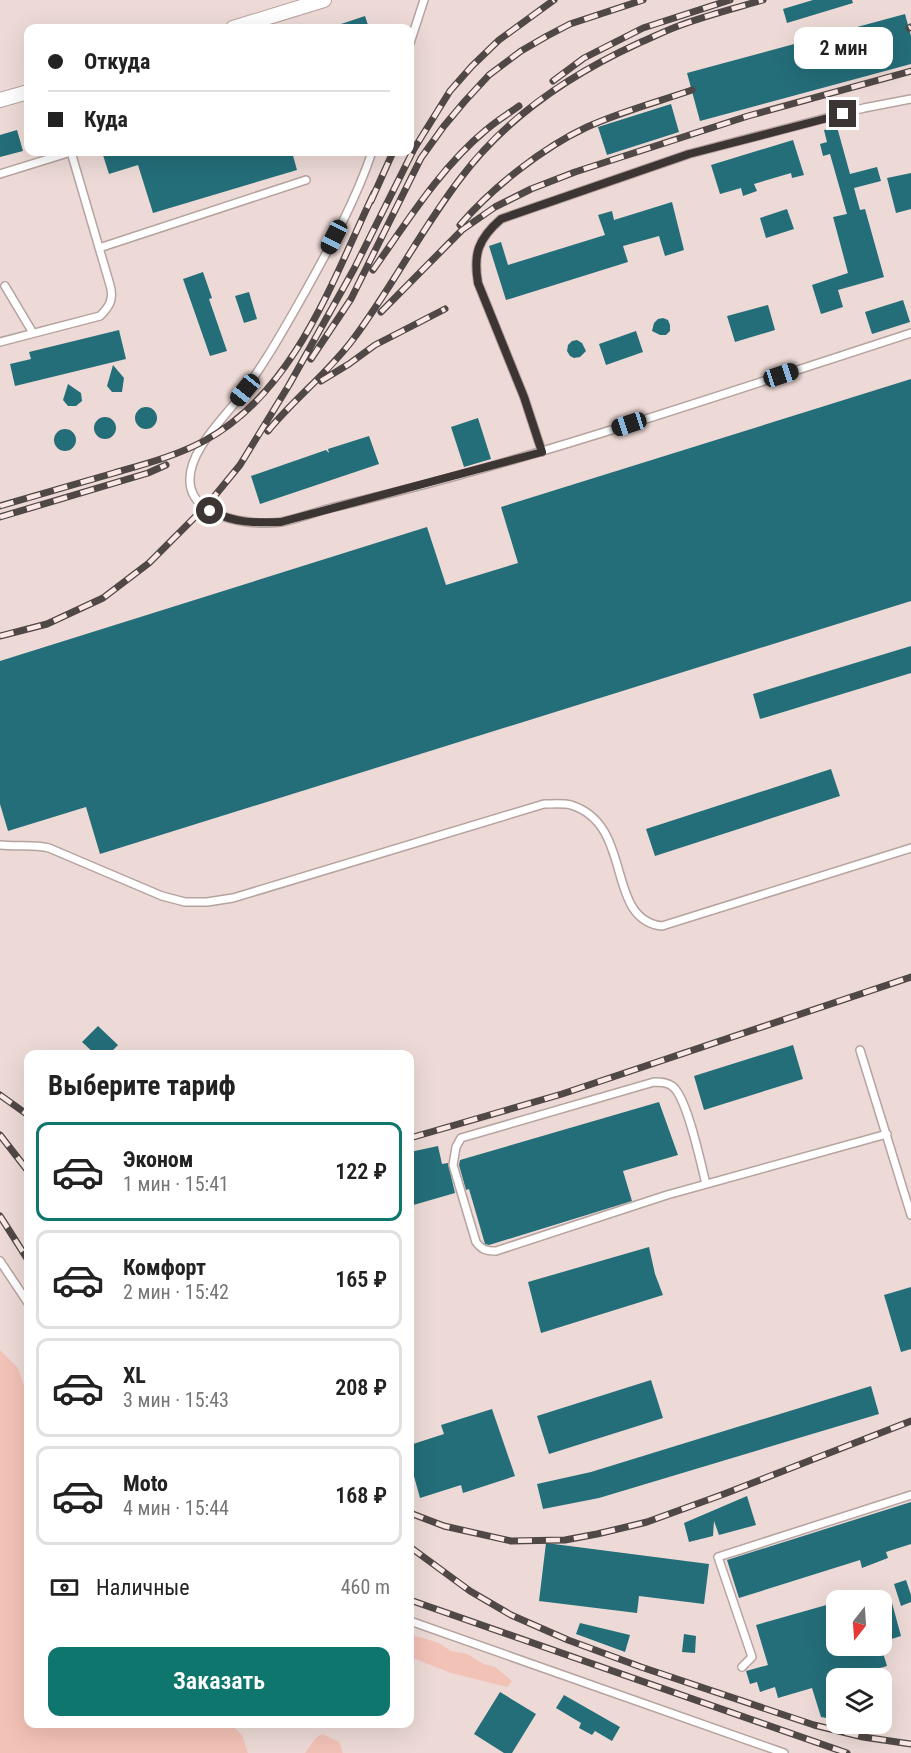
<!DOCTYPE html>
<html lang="ru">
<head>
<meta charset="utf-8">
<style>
	:root { --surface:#fff; --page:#f6f6f6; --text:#222; --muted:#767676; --line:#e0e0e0; --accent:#0f766e }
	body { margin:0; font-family:"Roboto Condensed",sans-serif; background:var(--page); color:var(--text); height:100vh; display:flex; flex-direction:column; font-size:22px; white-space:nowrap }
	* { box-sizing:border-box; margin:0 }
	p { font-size:20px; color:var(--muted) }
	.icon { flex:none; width:33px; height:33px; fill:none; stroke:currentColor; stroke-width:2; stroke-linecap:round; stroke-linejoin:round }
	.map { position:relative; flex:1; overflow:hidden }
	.panel { position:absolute; left:24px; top:1050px; width:390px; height:678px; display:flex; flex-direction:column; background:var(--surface); border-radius:12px; box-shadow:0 6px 24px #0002 }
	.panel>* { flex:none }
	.top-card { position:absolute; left:24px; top:24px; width:390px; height:132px; border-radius:12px; box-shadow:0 6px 24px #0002; display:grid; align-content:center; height:132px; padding:0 24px; background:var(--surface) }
	.needle { width:39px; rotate:197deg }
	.fabs { position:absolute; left:826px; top:1590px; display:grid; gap:12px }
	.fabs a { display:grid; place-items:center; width:66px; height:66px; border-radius:12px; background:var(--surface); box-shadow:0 6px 24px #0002; font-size:30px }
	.end { position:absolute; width:27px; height:27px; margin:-14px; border:8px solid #3c3533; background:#fff; box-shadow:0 0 0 3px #fff }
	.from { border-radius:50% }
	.bubble { position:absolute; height:42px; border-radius:12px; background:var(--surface); box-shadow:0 6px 24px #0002; font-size:20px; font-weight:600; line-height:42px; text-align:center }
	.car { position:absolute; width:18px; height:36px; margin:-18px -9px; border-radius:8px; box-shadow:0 0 4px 2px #0007; background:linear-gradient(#222 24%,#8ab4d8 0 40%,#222 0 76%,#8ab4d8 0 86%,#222 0) }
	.top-card b { display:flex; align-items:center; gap:21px; height:57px; font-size:22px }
	.top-card b+b { border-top:2px solid var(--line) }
	.top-card i { width:15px; height:15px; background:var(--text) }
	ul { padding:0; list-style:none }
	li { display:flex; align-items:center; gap:18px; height:99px; margin:0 12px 9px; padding:0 12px; border:3px solid var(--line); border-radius:12px }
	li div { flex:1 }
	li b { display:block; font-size:22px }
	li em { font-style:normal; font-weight:600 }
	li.current { border-color:var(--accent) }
	li>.icon { width:54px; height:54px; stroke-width:1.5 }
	h2 { padding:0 24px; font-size:27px; line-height:72px }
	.pay { display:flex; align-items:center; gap:15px; height:66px; padding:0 24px; font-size:22px }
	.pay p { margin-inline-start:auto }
	.action { display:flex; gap:12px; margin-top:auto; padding:12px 24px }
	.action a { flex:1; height:69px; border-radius:12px; background:var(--accent); color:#fff; font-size:24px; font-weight:600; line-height:69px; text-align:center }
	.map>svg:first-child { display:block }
	.green { fill:#f3c2b7 }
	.building { fill:#246e79 }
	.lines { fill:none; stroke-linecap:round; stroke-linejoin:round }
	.lane-casing { stroke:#b6a39f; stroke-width:10 }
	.street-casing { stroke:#b6a39f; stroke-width:16 }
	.lane { stroke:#fff; stroke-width:7 }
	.street { stroke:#fff; stroke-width:14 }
	.rail-casing { stroke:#504846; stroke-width:7 }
	.rail { stroke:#fbe7e3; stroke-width:4.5; stroke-dasharray:14; stroke-linecap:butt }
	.route { stroke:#3c3533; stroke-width:8 }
</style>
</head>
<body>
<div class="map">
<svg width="911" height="1753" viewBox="0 0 911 1753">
	<rect width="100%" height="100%" fill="#eddad6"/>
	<path class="green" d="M0,1350L18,1368L28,1396V1724H230L242,1735L248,1753H0Z
		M410,1634L439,1643L451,1651L467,1654L484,1664L495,1667L512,1681L507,1687L451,1673L410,1657Z
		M322,1734L339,1742L343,1753H305L316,1738Z"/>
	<path class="building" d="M813,0H852L853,3L787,23L783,9Z
		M905,14L911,36V64L700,121L687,73Z
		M365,16L369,28H335V26Z
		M671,104L679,132L607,155L598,127Z
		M837,127L850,174L877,167L881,181L854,188L860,210L865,209L884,277L838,290L843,307L821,314L812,285L848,273L833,217L847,214L830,154L823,156L820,144L827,142L824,130Z
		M17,130L23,151L0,157V135Z
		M793,140L804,175L792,178L791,173L754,184L757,191L743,196L741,188L720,194L711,165Z
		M102,152H292L297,170L153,213L138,165L109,174Z
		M911,173V209L896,213L887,178Z
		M672,202L684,250L665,256L659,236L623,246L628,262L506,300L489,246L501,242L508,265L605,235L598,215L612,211L614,220Z
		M787,209L794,229L766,238L760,218Z
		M203,272L212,298L209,299L227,351L210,356L183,279Z
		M249,292L257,319L244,323L235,296Z
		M903,300L910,322L872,334L865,312Z
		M768,305L775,330L735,342L727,316Z
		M663,318L668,320L670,325V331L666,335H660L652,331L654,323L658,319Z
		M119,330L126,359L15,386L10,364L31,359L29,352Z
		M636,331L643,352L606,365L599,344Z
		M577,340L582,343L586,351L580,357L574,358L570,356L567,351L568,345L572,341Z
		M113,365L124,378L122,392H112L107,386Z
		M911,379V601L100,854L86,807L8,831L0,804V661L427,527L446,585L518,563L501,507Z
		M68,384L81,393L82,401L76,406H68L63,400Z
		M135 418a11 11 0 1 1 22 0a11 11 0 1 1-22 0Z
		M94 428a11 11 0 1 1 22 0a11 11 0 1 1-22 0Z
		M478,418L491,459L464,467L451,427Z
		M54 440a11 11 0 1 1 22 0a11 11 0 1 1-22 0Z
		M369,436L379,464L260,504L251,476L326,450L329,453L328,449Z
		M911,646V673L760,719L753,694Z
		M831,769L840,796L655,856L646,829Z
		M98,1026L118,1045L109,1054H95L82,1042Z
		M793,1045L803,1079L704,1110L694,1076Z
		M659,1102L678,1155L623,1171L632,1201L489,1245L485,1244L469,1189L466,1190L459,1165L460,1160Z
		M438,1146L442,1164L448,1163L455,1193L410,1206V1152Z
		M649,1247L655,1274L663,1295L541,1333L528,1282Z
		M911,1287V1349L901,1352L884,1295Z
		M651,1380L663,1418L549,1454L537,1416Z
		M871,1386L879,1414L599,1498L543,1509L537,1484L591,1472Z
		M492,1409L515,1476L463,1493L461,1485L420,1498L410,1462V1445L444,1434L441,1425Z
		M747,1496L756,1525L719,1535L714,1521L713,1536L689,1542L684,1523Z
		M911,1502V1544L886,1552L888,1558L862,1568L860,1560L739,1598L727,1560Z
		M546,1543L709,1564L704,1604L639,1596L637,1613L539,1601Z
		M906,1580L911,1595V1602L901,1606L894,1584Z
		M837,1602V1646H881L887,1666L846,1678H837V1720L821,1717L812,1688L778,1698L775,1687L760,1692L757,1682L750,1684L746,1671L768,1665L756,1625Z
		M892,1603L901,1636L882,1642V1606Z
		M580,1623L630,1635L625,1652L576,1634Z
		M684,1634L696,1636L695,1653L682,1652Z
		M500,1692L536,1714L512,1753H504L474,1734Z
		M564,1695L620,1727L612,1741L595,1731L592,1735L579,1728L581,1723L556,1708Z"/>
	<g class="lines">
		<defs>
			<path id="lane" d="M410,43L424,0
				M372,152C356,200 330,247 305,292C283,331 262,369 234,404C218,424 188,454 190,482C192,519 254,526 281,522C298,519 315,512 331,508C370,498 410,489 449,478C604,435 757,383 911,333
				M0,174L71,152
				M99,248L306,180
				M5,286L33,333
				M0,342L100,316C110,306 114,299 110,285L71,152
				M542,452L524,397L478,283C473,254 478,239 501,219L689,154L864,108L911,99
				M0,845C17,847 33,844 49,848L162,896L185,902H207L233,898L544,804C553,804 563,803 571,805C635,825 604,919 662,926L911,848
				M860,1050L911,1215
				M706,1184C701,1164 687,1096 672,1086C667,1082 660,1082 654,1082L461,1138L456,1147L453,1165L476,1242C482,1250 486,1251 496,1251L667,1195L887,1134
				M0,1261L28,1303
				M410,1621L784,1753
				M742,1667L752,1657L718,1557L911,1495"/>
			<path id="street" d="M233,28L324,0
				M0,100L28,92"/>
		</defs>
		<use href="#lane" class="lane-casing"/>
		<use href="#street" class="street-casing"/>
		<use href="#lane" class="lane"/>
		<use href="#street" class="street"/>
		<defs>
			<path id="rail" d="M909,28L911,27
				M553,81L584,58L643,28L730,0
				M371,201L393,152
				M460,225C492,188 542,148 587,127C620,112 657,102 692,90
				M373,270C407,222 440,168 486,130C496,121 508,114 519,106
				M381,312L462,230L495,207L531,189L575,172L748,116L911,71
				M311,359L351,299L421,158L444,126L465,101L489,75L521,51L547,36L570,24L643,0
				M321,381L349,364L375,345L445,309
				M268,431C294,399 329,372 354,338C392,287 421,230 460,179C506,117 569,75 639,43C653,37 667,30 681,25C708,15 736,8 763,0
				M0,506C38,495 76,484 114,473C145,464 176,456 204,441C295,392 332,281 374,193
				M0,517L148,473L166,465
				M0,636L47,624L103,598L149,563L208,504L240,465L289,385L354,269L414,149L450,91L472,66L499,40L554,0
				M0,1095L28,1115
				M0,1135L28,1171
				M410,1138L562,1094L911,977
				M0,1216L28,1260
				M410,1513L444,1526L511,1541L565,1540L597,1534L647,1522L724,1494L911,1421
				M410,1547L470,1591L511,1615L568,1640L641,1667L814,1725L863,1737L911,1744
				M410,1600L847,1753"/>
		</defs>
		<use href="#rail" class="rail-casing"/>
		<use href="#rail" class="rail"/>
	</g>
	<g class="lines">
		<path class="route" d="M210,511C237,523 252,523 281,522L542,452L524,397L478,283C473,254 478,239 501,219L689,154L843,114"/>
	</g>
</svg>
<div class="fabs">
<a><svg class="needle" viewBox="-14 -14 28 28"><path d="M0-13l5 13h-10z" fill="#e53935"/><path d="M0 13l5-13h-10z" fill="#767676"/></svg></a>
<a><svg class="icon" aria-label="layers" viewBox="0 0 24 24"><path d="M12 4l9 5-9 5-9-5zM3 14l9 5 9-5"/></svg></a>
</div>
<i class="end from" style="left:210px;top:511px"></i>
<i class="end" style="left:843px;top:114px"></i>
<div class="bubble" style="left:794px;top:27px;width:99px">2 мин</div>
<i class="car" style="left:334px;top:237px;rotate:207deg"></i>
<i class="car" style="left:781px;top:375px;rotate:72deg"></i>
<i class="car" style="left:245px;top:390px;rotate:219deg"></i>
<i class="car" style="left:629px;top:424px;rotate:252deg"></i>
<div class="top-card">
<b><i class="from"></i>Откуда</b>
<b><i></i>Куда</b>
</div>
<section class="panel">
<h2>Выберите тариф</h2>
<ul>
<li class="current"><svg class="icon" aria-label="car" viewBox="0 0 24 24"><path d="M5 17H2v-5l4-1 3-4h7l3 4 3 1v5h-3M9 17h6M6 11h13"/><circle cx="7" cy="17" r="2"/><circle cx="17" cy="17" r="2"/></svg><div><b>Эконом</b><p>1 мин · 15:41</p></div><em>122 ₽</em></li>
<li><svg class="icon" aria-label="car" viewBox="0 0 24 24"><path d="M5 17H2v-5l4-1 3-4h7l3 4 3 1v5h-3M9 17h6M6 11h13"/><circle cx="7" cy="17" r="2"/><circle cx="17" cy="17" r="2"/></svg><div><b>Комфорт</b><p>2 мин · 15:42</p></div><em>165 ₽</em></li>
<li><svg class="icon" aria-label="car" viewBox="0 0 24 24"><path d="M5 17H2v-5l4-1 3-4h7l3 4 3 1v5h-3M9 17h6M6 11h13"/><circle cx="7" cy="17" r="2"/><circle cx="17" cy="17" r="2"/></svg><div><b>XL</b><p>3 мин · 15:43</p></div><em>208 ₽</em></li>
<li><svg class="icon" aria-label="car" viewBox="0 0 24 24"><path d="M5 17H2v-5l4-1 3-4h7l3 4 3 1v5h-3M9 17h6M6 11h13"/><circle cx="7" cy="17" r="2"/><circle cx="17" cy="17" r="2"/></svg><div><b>Moto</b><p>4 мин · 15:44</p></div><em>168 ₽</em></li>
</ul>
<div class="pay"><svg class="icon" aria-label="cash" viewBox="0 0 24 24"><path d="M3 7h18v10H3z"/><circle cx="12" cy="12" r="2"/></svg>Наличные<p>460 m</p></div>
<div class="action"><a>Заказать</a></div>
</section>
</div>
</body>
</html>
